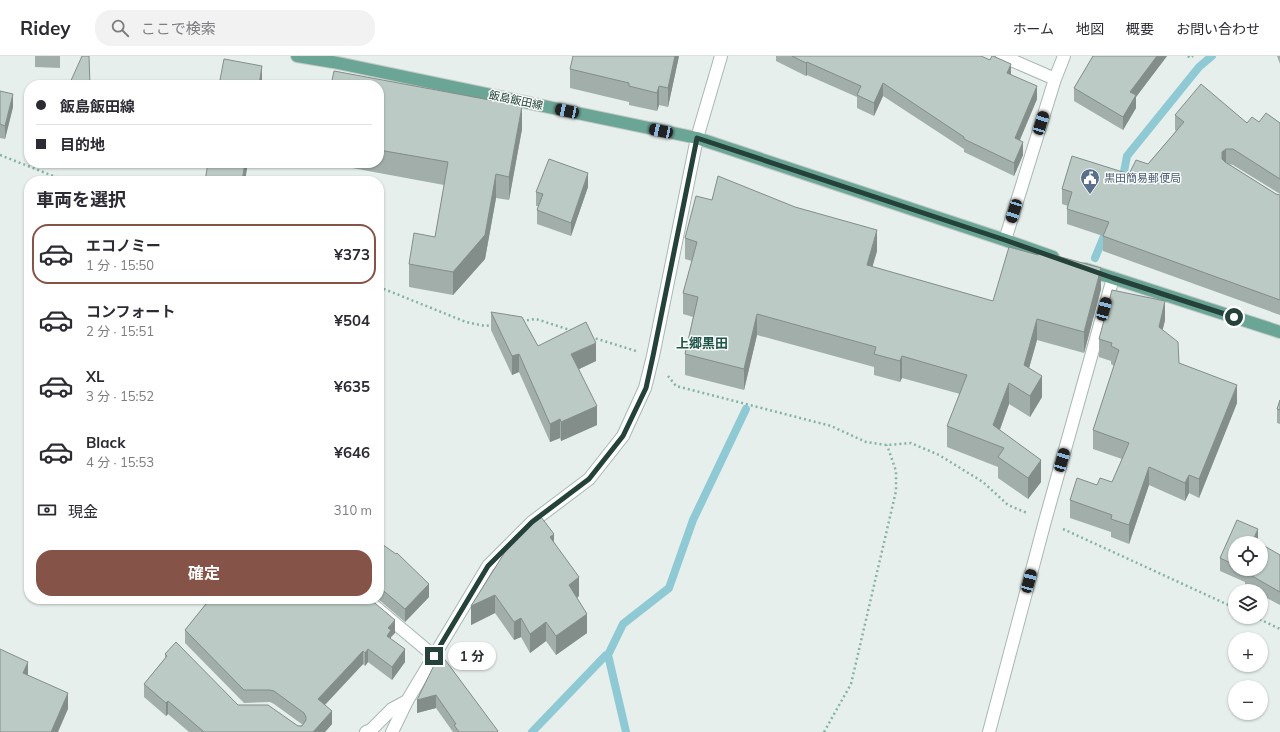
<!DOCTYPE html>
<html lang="ja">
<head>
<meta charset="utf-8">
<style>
	:root { --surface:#fff; --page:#f2f2f3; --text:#2b2b33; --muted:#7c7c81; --line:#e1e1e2; --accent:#855347 }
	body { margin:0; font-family:Mulish,"Noto Sans JP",sans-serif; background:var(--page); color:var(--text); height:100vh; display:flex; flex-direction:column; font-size:15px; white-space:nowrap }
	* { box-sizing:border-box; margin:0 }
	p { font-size:13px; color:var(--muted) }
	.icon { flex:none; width:22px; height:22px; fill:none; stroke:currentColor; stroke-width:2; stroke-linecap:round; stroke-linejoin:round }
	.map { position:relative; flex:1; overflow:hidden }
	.details { position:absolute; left:24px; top:120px; width:360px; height:428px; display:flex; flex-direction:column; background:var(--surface); border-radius:16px; box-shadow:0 1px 3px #0004 }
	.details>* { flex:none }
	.top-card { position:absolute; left:24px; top:24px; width:360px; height:88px; border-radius:16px; box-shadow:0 1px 3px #0004; display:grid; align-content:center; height:88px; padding:0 12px; background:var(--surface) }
	.fabs { position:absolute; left:1228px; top:480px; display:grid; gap:8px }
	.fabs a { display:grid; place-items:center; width:40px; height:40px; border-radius:50%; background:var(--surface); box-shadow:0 1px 3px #0004; font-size:20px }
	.end { position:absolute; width:18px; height:18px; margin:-9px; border:5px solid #24423a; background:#fff; box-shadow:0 0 0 2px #fff }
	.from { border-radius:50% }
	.bubble { position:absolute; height:28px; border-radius:14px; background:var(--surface); box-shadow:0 1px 3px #0004; font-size:13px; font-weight:700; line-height:28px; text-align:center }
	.car { position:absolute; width:12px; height:24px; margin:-12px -6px; border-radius:5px; box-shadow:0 0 3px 1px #0007; background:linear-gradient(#222 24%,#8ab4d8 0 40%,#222 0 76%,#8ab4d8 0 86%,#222 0) }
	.top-card b { display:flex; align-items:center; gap:14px; height:38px; font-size:15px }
	.top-card b+b { border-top:1px solid var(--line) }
	.top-card i { width:10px; height:10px; background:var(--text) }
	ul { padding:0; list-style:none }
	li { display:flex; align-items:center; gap:12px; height:60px; margin:0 8px 6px; padding:0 4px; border:2px solid transparent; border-radius:16px }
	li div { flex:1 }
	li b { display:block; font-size:15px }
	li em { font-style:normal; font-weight:700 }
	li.active { border-color:var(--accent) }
	li>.icon { width:36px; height:36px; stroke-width:1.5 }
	h2 { padding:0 12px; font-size:18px; line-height:48px }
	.pay { display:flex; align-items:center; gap:10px; height:44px; padding:0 12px; font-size:15px }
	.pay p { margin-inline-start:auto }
	.button { display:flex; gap:8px; margin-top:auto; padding:8px 12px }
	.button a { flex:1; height:46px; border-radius:16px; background:var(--accent); color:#fff; font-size:16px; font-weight:700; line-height:46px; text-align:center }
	header { display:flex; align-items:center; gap:24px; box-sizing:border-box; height:56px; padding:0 20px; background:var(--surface); border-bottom:1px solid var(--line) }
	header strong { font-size:19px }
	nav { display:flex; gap:22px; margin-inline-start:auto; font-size:14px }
	.search { width:280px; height:36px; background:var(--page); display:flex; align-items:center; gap:10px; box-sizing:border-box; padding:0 14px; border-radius:16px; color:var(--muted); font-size:15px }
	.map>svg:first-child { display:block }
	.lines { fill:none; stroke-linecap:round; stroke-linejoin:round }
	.stream { stroke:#8ec9d4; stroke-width:8 }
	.service-casing { stroke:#a8b8b2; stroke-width:14 }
	.minor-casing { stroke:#a8b8b2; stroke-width:14 }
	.tertiary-casing { stroke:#a8b8b2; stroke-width:14 }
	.primary-casing { stroke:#c2cac8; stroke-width:14 }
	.path { stroke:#86b3a5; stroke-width:2.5; stroke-dasharray:2 3; stroke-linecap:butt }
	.service { stroke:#fff; stroke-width:12 }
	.minor { stroke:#fff; stroke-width:12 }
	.tertiary { stroke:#fff; stroke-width:12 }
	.primary { stroke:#6aa596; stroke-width:12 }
	.wall { fill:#a1aea9 }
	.shaded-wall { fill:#838d89 }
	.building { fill:#bbcac4; stroke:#838d89 }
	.route { stroke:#24423a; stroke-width:5 }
	.labels { text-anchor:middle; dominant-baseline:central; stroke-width:3; stroke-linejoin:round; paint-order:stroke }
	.street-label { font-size:11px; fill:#24423a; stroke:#f7fbf9 }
	.service-label { font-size:11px; fill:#4e5e75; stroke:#f7fbf9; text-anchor:start }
	.quarter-label { font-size:13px; font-weight:bold; fill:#1f5548; stroke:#f7fbf9 }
</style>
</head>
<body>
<header>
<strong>Ridey</strong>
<div class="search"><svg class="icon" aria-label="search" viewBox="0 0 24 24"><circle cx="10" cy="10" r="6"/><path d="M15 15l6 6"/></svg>ここで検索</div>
<nav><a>ホーム</a><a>地図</a><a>概要</a><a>お問い合わせ</a></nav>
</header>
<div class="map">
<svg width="1280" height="676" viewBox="0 0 1280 676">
	<rect width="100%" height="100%" fill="#e6efeb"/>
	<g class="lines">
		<path class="stream" d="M1122,126L1127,100L1199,11L1212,0
			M1095,202L1107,173
			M532,676L606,599H608
			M626,676L608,599L623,568L669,532L693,464L746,353"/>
		<defs>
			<path id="service" d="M1002,0L1055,23
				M1005,184L1055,23L1064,0
				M366,543L434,600
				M366,676L371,674L392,653L407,645
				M989,676L1045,465L1113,222"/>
			<path id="minor" d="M392,676L407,645L488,510L532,466L589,423L623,380L645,332L653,300L697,82"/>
			<path id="tertiary" d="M697,82L721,0"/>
			<path id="primary" d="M297,0L333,6L697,82L1005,184L1053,201
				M1085,213L1280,276"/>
		</defs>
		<use href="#service" class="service-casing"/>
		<use href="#minor" class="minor-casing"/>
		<use href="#tertiary" class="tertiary-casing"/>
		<use href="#primary" class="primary-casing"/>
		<path class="path" d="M1188,0L1190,2L1193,0
			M0,99L66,125
			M379,231L466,266L485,270L493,269
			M522,265L536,263L573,275
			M591,281L636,295
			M668,320L676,330L831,370L866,386L887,389L911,387L939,399L983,426L1008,449L1027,457
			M1063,473L1235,552
			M1255,561L1280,573
			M824,676L851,628L896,435V415L887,389"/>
		<use href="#service" class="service"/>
		<use href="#minor" class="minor"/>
		<use href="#tertiary" class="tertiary"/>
		<use href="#primary" class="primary"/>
	</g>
	<path class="wall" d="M35,0H60V12L35,11Z
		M679,0L668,51L659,49L657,55L629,49V46L570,32V13Z
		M776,0H981L1011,18L1037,43L1020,84L1023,99L1014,120L964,96V93L883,40L874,60L857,52V41L807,19L806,20L776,5Z
		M1093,0H1167L1136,41V52L1123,74L1074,45V32Z
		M1277,0H1280V8Z
		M379,29L522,73L509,144L496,142L485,203L453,239L409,231V208L435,181L444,129L325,107H379Z
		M0,35L13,51L5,83L0,82Z
		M1175,59L1247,67L1259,66L1280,67V138L1233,109L1229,108L1276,138L1280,139V259L1103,195V180L1067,168V153L1068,150L1062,148V133L1129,118L1148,108L1176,75L1175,74Z
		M588,131L571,180L537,168V154L538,150H536V136Z
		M685,182L877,195L872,211L993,245L1101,233L1084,297L1037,284L1029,312L1042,341L1030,361L1009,348L1000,374L1041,426L1028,443L998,422V411L947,391V370L960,338L902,322L900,326L874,319V311L757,279L744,334L685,319V298L693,261L683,258V237L692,205L685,203Z
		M491,256L538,290L596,305L579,313L597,369L561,385L560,382L550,386L519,316L512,319L491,274Z
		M1165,264L1162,274L1179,307L1237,347L1199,442L1189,437L1185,445L1149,429L1129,488L1111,481V476L1070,462V444L1097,429L1112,426L1122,403L1093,393V374L1114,310L1111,308V305L1099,301V283Z
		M1280,344V368L1277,367V353Z
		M379,486L429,541L405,566L378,543H379Z
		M554,486L579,540L577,542L587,577L556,599L546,585L530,597L521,581L514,584L495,557L471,569V550Z
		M1235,487V513H1261L1280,499V549L1261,539V535H1255L1245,529V526L1220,515V502Z
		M206,543H370L395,577L391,581V583L405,606L392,624L368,606L365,610L363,608L325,649L332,668L325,676H189L168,658L166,660L144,641V628L165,602V598L238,649L298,670L303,669L274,648L270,646L244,647L185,587V574L208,545Z
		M440,597L498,676H453L436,652L417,657Z"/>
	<path class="shaded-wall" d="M675,0H679L668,51V32Z
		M1157,0H1167L1136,41V52L1123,74V61L1130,36Z
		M807,6V19L806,20V7Z
		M1011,8V21L1007,17Z
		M262,10V29H259Z
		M883,27V40L874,60V47Z
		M659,30V49L657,55V37Z
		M1037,30V43L1015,95V82Z
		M13,38V51L5,83V70Z
		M522,50V73L509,144V121Z
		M1023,86V99L1014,120V107Z
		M1226,93V108L1222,118V96Z
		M245,107H248L245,125H242Z
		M588,117V131L571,180V167Z
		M496,118V142L485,203L453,239V216Z
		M877,174V195L867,230V209Z
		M1101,212V233L1084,297V276Z
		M1165,245V264L1159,290V271Z
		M757,258V279L744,334V313Z
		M1037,263V284L1024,330V309Z
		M596,287V305L571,317V298Z
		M519,298V316L512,319V300Z
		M902,300V322L900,326V305Z
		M1042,320V341L1030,361V340Z
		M1009,327V348L994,389L993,369Z
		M1237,329V347L1199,442V423Z
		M597,350V369L561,385V366Z
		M560,363V382L550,386V368Z
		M1041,404V426L1028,443V422Z
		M1149,411V429L1129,488V469Z
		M1189,419V437L1185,445V427Z
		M1258,473V486L1253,484Z
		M554,478V497L550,481Z
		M579,521V540L569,548V529Z
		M429,528V541L405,566V553Z
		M495,539V557L471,569V550Z
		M587,558V577L556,599V580Z
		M521,562V581L514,584V566Z
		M395,564V577L391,581V587L387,580L388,572Z
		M546,566V585L530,597V578Z
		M368,593V606L365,610V597Z
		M405,593V606L392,624V611Z
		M363,595V608L318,656V643Z
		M28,606V623L23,617Z
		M68,637V653L58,676H51Z
		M436,639V652L417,657V644Z
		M168,645V658L166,660V647Z
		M332,655V668L325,676H313Z"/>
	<path class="building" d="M82,0H89L90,29H69Z
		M573,0H675L668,32L659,30L657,37L629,30V27L570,13Z
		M792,0H981L990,4L992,0H993L1011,8L1007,17L1037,30L1015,82L1023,86L1014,107L964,83V81L883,27L874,47L857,39L861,30L807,6L806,7Z
		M1093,0H1157L1130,36L1136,39L1123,61L1074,32Z
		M224,3L262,10L259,29H219Z
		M334,15L522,50L509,121L496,118L485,179L453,216L409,208L414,177L435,181L448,106L379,94V29H331Z
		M1201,28L1247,67L1252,61L1259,66L1266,57L1280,67V123L1233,93H1226L1222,96V103L1225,106L1276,138L1280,139V244L1103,180L1109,166L1067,153L1072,136L1062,133L1072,100L1129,118L1136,104L1148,108L1184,66L1175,59Z
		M0,35L13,38L5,70L0,68Z
		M549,103L588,117L571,167L537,154L543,138L536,136Z
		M208,107H245L242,125H205Z
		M718,120L795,151L877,174L867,209L993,245L1009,191L1038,199L1039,195L1101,212L1084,276L1037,263L1024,309L1042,320L1030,340L1009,327L993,369L1041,404L1028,422L998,401L1004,392L947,370L967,319L902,300L900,305L874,298L876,291L757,258L744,313L685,298L698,241L683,237L697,186L685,182L696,140L712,144Z
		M1112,234L1165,245L1159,271L1178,286L1179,307L1237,329L1199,423L1189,419L1185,427L1149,411L1129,469L1111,463L1112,459L1070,444L1077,422L1097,429L1100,422L1112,426L1129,387L1093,374L1119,294L1111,290L1112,287L1099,283Z
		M491,256L522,261L538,290L586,266L596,287L571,298L597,350L561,366L560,363L550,368L519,298L512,300Z
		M1280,344V354L1277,353Z
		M541,461L554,478L550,481L579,521L569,529L587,558L556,580L546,566L530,578L521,562L514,566L495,539L471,550L515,480Z
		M1237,464L1258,473L1253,484L1259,487H1235V509L1220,502Z
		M379,486L396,498L397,497L429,528L405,553L379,531Z
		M1261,488L1280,499V536L1245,516L1246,514L1244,513H1261Z
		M210,543H370L395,564L388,572L391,574L387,580L405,593L392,611L368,593L365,597L363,595L318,643L332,655L313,676H204L168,645L166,647L144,628L167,600L165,598L176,586L238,649H268L298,670H302L306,664V661L304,657L274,635L270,634H244L185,574Z
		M0,593L28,606L23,617L68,637L51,676H0Z
		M440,597L498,675L497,676H459L454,669L456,668L436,639L417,644Z"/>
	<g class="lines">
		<path class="route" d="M434,600L488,510L532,466L589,423L623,380L646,332L653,300L697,82L1005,184L1113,222L1234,261"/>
	</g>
	<defs>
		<symbol id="civic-pin" viewBox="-11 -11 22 30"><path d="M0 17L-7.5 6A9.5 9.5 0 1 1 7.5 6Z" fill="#5c6f8a" stroke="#f7fbf9"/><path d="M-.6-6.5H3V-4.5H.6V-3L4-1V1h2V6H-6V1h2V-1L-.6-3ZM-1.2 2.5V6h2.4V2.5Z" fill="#fff"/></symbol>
	</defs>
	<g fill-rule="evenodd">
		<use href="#civic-pin" x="1079" y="111" width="22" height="30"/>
	</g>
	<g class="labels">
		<g class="street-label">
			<text transform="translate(516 44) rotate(12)">飯島飯田線</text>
		</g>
		<g class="service-label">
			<text x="1104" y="122">黒田簡易郵便局</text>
		</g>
		<g class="quarter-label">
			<text x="702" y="287">上郷黒田</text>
		</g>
	</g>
</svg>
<div class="fabs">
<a><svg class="icon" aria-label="locate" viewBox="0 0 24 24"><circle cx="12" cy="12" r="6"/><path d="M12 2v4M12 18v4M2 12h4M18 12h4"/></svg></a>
<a><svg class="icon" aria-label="layers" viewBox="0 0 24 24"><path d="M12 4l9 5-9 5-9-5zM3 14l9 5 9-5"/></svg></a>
<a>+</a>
<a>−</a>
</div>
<i class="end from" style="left:1234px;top:261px"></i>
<i class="end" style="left:434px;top:600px"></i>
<div class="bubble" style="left:448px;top:586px;width:48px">1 分</div>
<i class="car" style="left:567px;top:55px;rotate:282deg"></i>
<i class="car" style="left:1041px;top:67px;rotate:17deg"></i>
<i class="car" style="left:661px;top:75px;rotate:282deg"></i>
<i class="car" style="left:1014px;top:155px;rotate:197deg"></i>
<i class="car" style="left:1104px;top:253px;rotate:15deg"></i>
<i class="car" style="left:1062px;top:404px;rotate:16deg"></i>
<i class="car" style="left:1029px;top:525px;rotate:15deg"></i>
<div class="top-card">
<b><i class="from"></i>飯島飯田線</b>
<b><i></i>目的地</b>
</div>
<section class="details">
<h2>車両を選択</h2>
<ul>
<li class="active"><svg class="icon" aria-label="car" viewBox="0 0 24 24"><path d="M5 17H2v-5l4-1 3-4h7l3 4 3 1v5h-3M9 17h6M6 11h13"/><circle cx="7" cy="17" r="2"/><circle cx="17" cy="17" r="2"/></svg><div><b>エコノミー</b><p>1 分 · 15:50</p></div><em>¥373</em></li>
<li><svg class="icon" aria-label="car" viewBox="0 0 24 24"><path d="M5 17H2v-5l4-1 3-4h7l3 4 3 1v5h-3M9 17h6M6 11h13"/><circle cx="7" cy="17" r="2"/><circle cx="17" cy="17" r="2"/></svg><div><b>コンフォート</b><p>2 分 · 15:51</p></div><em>¥504</em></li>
<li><svg class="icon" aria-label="car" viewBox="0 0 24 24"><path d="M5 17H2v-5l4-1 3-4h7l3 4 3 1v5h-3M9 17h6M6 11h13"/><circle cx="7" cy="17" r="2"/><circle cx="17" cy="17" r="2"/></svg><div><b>XL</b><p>3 分 · 15:52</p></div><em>¥635</em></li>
<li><svg class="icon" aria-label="car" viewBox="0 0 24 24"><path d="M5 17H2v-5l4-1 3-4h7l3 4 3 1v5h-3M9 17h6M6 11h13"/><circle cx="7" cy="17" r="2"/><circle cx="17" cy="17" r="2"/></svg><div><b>Black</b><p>4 分 · 15:53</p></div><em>¥646</em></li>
</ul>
<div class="pay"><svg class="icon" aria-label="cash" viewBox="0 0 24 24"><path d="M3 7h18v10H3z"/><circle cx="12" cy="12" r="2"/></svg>現金<p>310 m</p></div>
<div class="button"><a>確定</a></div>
</section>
</div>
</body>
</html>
